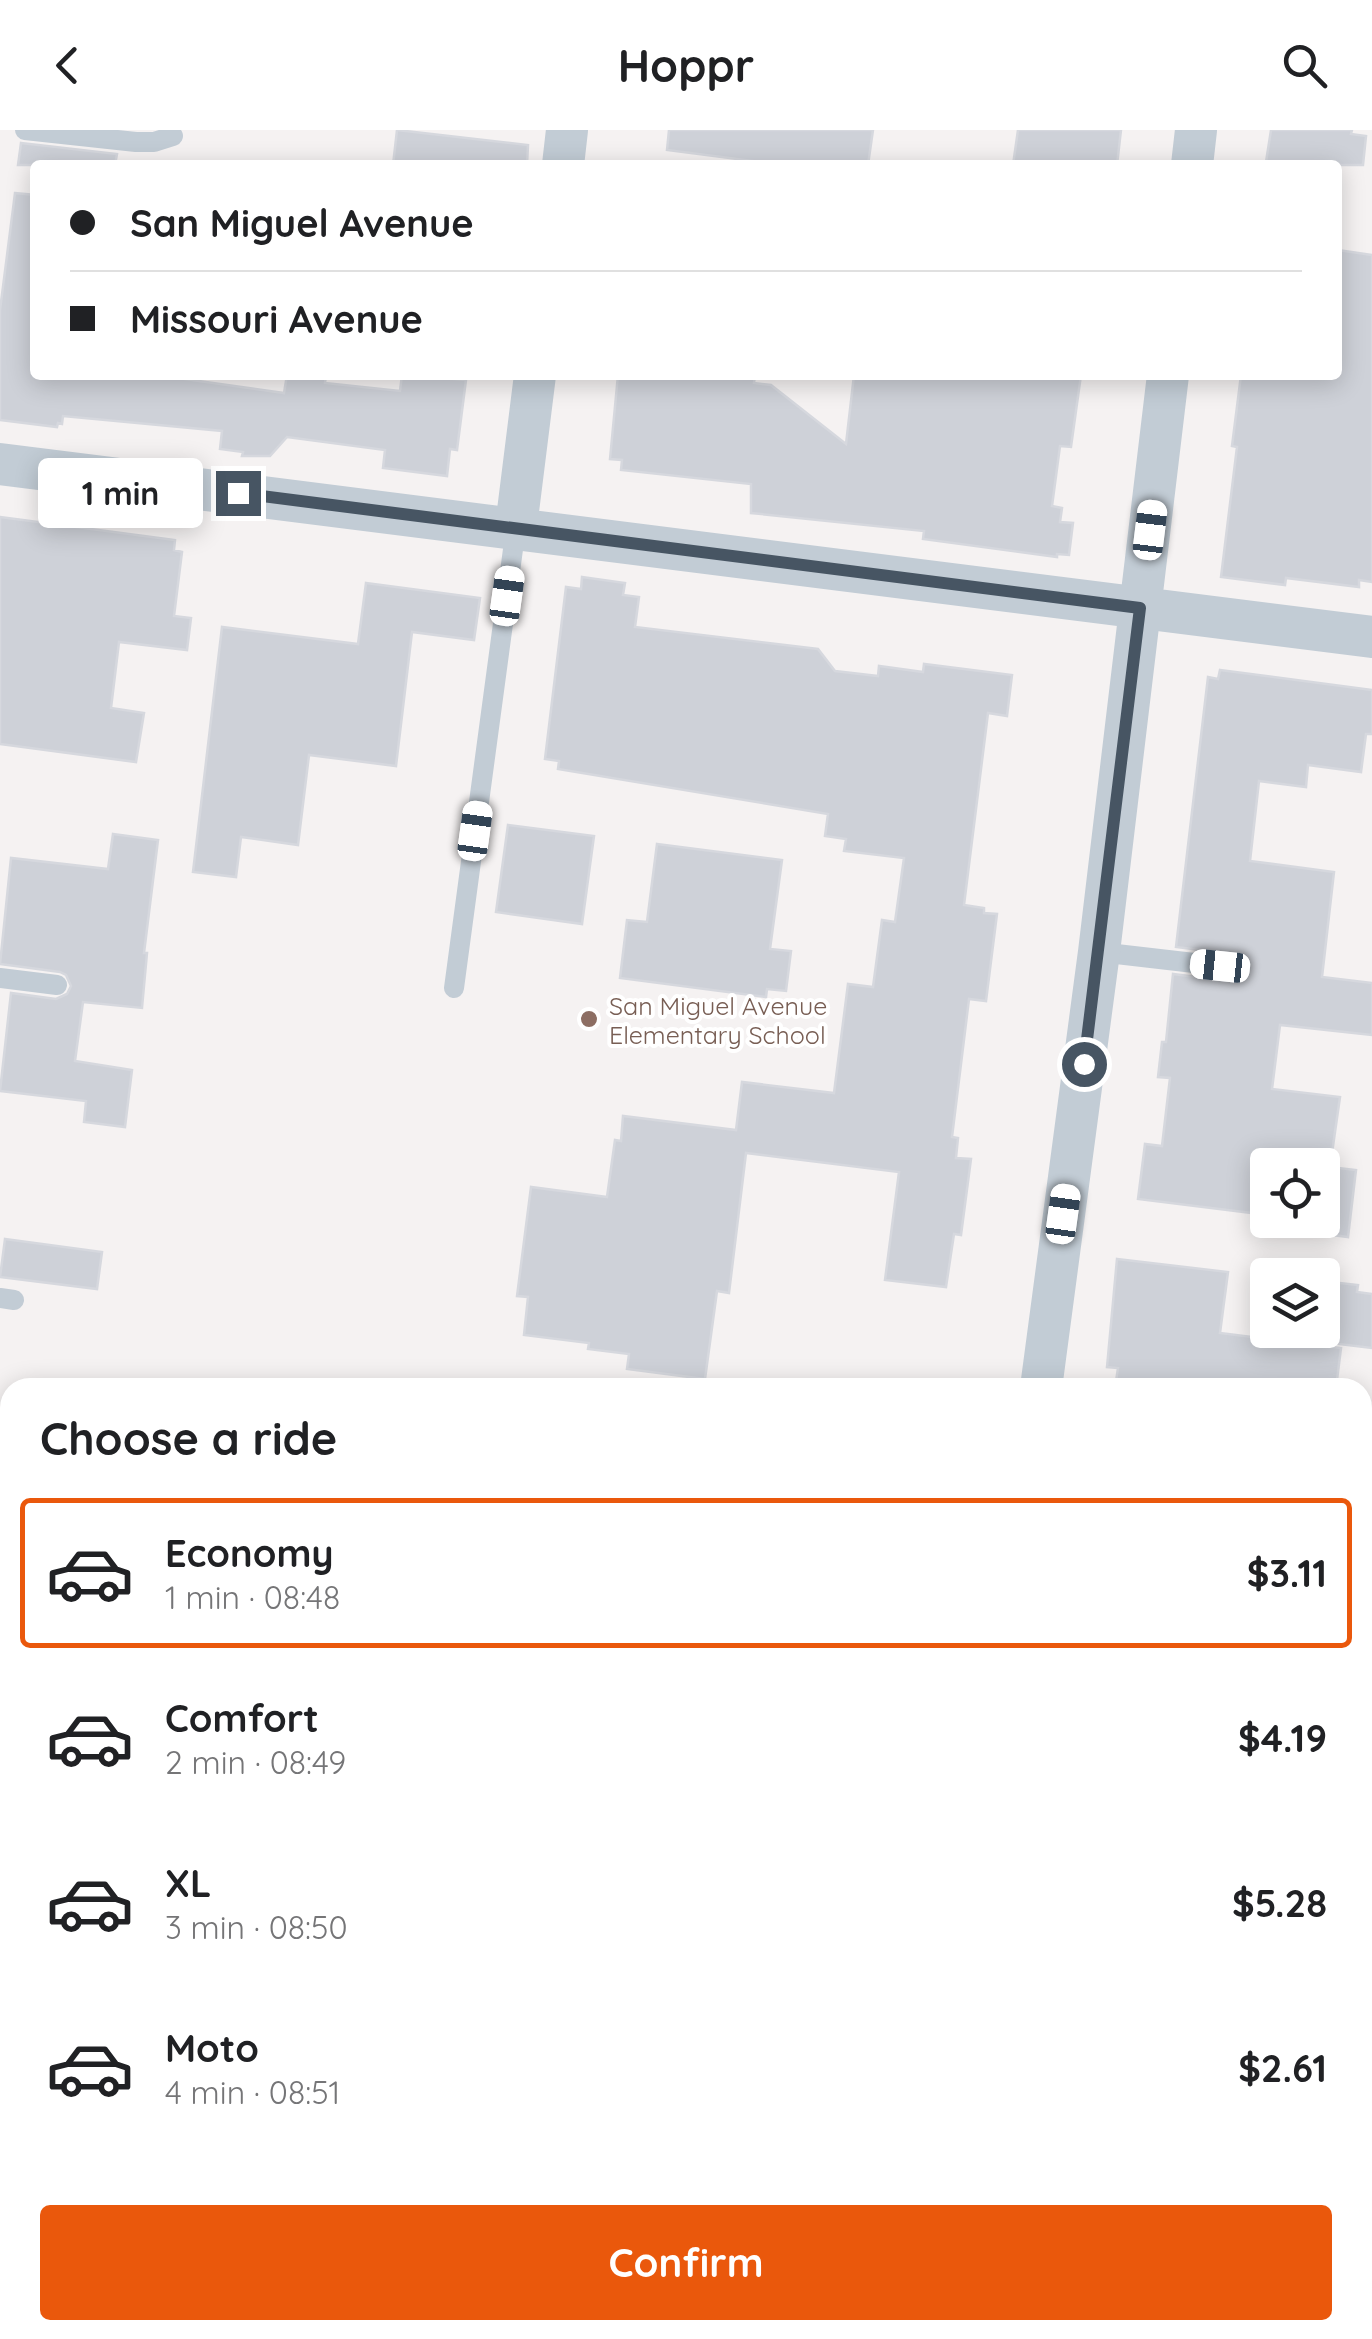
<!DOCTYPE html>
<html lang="en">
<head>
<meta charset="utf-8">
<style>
	:root { --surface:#fff; --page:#f6f6f6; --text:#202124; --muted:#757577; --line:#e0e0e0; --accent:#ea580c }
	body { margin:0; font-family:Quicksand,sans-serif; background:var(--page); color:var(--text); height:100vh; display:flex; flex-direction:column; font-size:38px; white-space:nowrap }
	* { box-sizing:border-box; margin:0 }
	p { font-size:32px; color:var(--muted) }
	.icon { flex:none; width:55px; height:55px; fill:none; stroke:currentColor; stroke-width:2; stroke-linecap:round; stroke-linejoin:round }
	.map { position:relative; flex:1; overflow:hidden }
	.side { position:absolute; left:0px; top:1248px; width:1372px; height:962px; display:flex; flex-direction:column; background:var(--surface); border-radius:30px 30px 0 0; box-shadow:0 5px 25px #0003 }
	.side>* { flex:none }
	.hud { position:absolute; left:30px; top:30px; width:1312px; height:220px; border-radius:10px; box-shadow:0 5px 25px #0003; display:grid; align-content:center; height:220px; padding:0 40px; background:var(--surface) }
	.buttons { position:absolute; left:1250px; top:1018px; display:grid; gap:20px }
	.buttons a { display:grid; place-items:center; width:90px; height:90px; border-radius:10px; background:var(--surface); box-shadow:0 5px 25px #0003; font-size:50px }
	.end { position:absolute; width:45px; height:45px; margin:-22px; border:12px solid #475563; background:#fff; box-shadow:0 0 0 5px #fff }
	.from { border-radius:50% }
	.bubble { position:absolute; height:70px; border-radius:10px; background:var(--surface); box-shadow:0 5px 25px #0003; font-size:32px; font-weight:700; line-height:70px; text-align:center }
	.car { position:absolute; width:30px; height:60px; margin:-30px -15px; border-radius:12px; box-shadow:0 0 8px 2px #0007; background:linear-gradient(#fff 24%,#345 0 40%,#fff 0 76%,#345 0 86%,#fff 0) }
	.hud b { display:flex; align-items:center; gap:35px; height:95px; font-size:38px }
	.hud b+b { border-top:2px solid var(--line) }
	.hud i { width:25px; height:25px; background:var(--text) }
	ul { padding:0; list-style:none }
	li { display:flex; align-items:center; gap:30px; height:150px; margin:0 20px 15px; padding:0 20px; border:5px solid transparent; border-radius:10px }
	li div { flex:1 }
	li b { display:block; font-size:38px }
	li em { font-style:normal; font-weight:700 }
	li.active { border-color:var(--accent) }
	li>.icon { width:90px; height:90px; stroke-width:1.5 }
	h2 { padding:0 40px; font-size:45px; line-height:120px }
	.cta { display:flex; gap:20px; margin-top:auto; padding:20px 40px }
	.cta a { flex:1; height:115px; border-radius:10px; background:var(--accent); color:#fff; font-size:40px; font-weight:700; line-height:115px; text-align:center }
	header { display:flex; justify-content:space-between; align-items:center; height:130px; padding:0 40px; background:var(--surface); font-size:45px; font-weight:700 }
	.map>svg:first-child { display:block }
	.building { fill:#ced1d8; stroke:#d6d8de; stroke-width:2.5 }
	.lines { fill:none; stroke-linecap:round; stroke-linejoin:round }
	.lane { stroke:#c2ccd5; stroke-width:20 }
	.street { stroke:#c2ccd5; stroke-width:42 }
	.secondary { stroke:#c3cfdd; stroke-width:55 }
	.route { stroke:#475563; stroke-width:12 }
	.education-dot { fill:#8d6e63; stroke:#fff; stroke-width:4 }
	.labels { text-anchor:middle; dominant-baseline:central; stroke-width:8; stroke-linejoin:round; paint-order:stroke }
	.education-label { font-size:25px; fill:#785e54; stroke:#fff; text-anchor:start }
</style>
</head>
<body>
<header><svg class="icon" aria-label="back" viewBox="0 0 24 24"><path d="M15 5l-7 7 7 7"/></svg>Hoppr<svg class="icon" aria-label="search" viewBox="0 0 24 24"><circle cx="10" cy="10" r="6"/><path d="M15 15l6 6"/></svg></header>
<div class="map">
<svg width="1372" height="2209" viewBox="0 0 1372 2209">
	<rect width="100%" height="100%" fill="#f5f2f2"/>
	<path class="building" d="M397,0L528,15L527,35H393Z
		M669,0H873L868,35H783L667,20Z
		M1018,0H1121L1117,35H1013Z
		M1271,0H1352L1351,4L1366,6L1363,35H1291L1266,32Z
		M21,13L117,24L115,35H18Z
		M15,63L35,65V245H156L284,263L287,245H326L325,253L400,261L402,245L466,250L457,320L450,319L447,346L383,338L385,320L287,307L270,326H242L243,322L220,319L222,301L63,286L62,294L58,293L57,297L0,290V180Z
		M1338,120L1372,125V452L1359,450V457L1286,448L1285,455L1221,447L1237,317L1232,316L1241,245H1338Z
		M618,245H755L754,253L771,255L846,314L854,245H1081L1071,317L1060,316L1052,376L1062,378L1060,392L1073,393L1069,425L1057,424V427L923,409L924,401L751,383V354L621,340L622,330L610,329Z
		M0,387L175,410L174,420L182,422L174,486L191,488L187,520L119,512L111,578L144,583L136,632L0,614Z
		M582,447L625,453L623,465L639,467L635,497L818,519L835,541L878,546L879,536L923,542L924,534L1012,545L1007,586L988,583L964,775L984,778V783L997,784L986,871L969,869L952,1007L958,1008L956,1028L971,1029L961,1105L954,1104L946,1157L885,1150L899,1042L746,1023L729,1163L717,1161L705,1249L627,1239L629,1224L588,1219L589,1213L524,1205L528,1167L517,1166L531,1057L607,1067L615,1010L621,1011L623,986L736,1000L742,952L834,963L848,854L873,857L882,790L895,792L904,728L844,721L846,709L825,706L828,684L558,639L559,631L545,629L566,457L581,459Z
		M366,453L480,468L474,510L412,502L396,636L309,625L298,715L241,707L236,747L193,742L222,497L358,514Z
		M1220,540L1372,560V604H1366L1361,642L1308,635L1306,657L1259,651L1250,731L1334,742L1322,847L1372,853V905L1280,895L1272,959L1340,967L1330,1037L1356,1040L1348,1107L1316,1103L1318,1091L1310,1090H1322V1035H1268V1085L1138,1069L1145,1014L1162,1016L1170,948L1158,947L1162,912H1166L1173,844L1219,850L1226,848L1233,839L1232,830L1223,823L1176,817L1208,547L1218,549Z
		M508,695L594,706L582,794L496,782Z
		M113,704L158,710L144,823H147L142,878L83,872L75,931L132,940L125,997L84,992L86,971L0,961L11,863L56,869L67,864L71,856L66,845L60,842L0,834L11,728L108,739Z
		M657,714L782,730L770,819L791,821L786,861L767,859L766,867L620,848L627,790L647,792Z
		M5,1109L102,1122L97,1159L0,1147Z
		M1117,1129L1228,1142L1220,1203L1341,1218L1336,1258H1115L1118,1238L1107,1237Z
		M1322,1151L1358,1155L1357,1162L1372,1164V1218L1322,1212Z"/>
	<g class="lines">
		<path class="lane" d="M25,0L136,12H154L173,6
			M1099,822L1220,836
			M0,848L57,855
			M454,858L516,397
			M0,1168L14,1170
			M0,1363L10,1364
			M0,1481L10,1482
			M1362,1653L1372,1655
			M0,2082L10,2083
			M477,2200L546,2209
			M810,2200H843
			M718,2209L719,2200
			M979,2209L980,2200
			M1118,2209L1119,2200"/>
		<path class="street" d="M563,35L567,0
			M1192,35L1196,0
			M0,334L1372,507
			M516,397L535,245
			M1041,1258L1099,822L1168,245
			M305,2209V2200
			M926,2209L927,2200"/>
		<path class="secondary" d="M0,1799L10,1800
			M1362,1979L1372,1981"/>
	</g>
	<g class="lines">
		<path class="route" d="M238,363L1140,478L1084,934"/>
	</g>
	<circle class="education-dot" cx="589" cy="889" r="10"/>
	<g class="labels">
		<g class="education-label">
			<text x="609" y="875">San Miguel Avenue<tspan x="609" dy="29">Elementary School</tspan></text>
		</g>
	</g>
</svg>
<div class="buttons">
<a><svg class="icon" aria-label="locate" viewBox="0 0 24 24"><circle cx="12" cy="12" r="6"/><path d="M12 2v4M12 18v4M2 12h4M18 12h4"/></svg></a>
<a><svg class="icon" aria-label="layers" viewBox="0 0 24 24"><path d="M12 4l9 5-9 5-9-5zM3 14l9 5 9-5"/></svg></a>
</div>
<i class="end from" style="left:1084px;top:934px"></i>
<i class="end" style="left:238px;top:363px"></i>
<div class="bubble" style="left:38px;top:328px;width:165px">1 min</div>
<i class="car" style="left:1150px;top:400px;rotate:7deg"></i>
<i class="car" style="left:507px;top:466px;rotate:8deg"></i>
<i class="car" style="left:475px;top:701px;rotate:8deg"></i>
<i class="car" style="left:1220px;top:836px;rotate:276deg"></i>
<i class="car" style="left:1063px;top:1084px;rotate:8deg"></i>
<div class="hud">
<b><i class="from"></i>San Miguel Avenue</b>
<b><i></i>Missouri Avenue</b>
</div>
<section class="side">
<h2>Choose a ride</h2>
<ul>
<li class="active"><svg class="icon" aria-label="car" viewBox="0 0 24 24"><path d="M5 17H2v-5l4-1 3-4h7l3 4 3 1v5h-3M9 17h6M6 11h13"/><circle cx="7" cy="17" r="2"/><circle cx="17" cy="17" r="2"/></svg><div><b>Economy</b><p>1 min · 08:48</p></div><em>$3.11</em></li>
<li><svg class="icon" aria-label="car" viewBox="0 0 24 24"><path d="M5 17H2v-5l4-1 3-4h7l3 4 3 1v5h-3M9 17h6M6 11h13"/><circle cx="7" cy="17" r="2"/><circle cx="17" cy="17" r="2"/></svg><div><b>Comfort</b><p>2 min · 08:49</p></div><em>$4.19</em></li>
<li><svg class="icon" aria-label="car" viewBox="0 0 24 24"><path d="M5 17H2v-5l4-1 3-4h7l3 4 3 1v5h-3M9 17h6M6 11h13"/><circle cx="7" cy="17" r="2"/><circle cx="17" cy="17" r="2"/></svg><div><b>XL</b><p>3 min · 08:50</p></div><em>$5.28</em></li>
<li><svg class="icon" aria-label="car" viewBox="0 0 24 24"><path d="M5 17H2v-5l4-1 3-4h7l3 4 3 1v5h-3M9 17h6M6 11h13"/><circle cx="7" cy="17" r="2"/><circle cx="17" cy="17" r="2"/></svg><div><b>Moto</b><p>4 min · 08:51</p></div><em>$2.61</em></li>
</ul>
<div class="cta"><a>Confirm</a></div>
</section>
</div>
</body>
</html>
